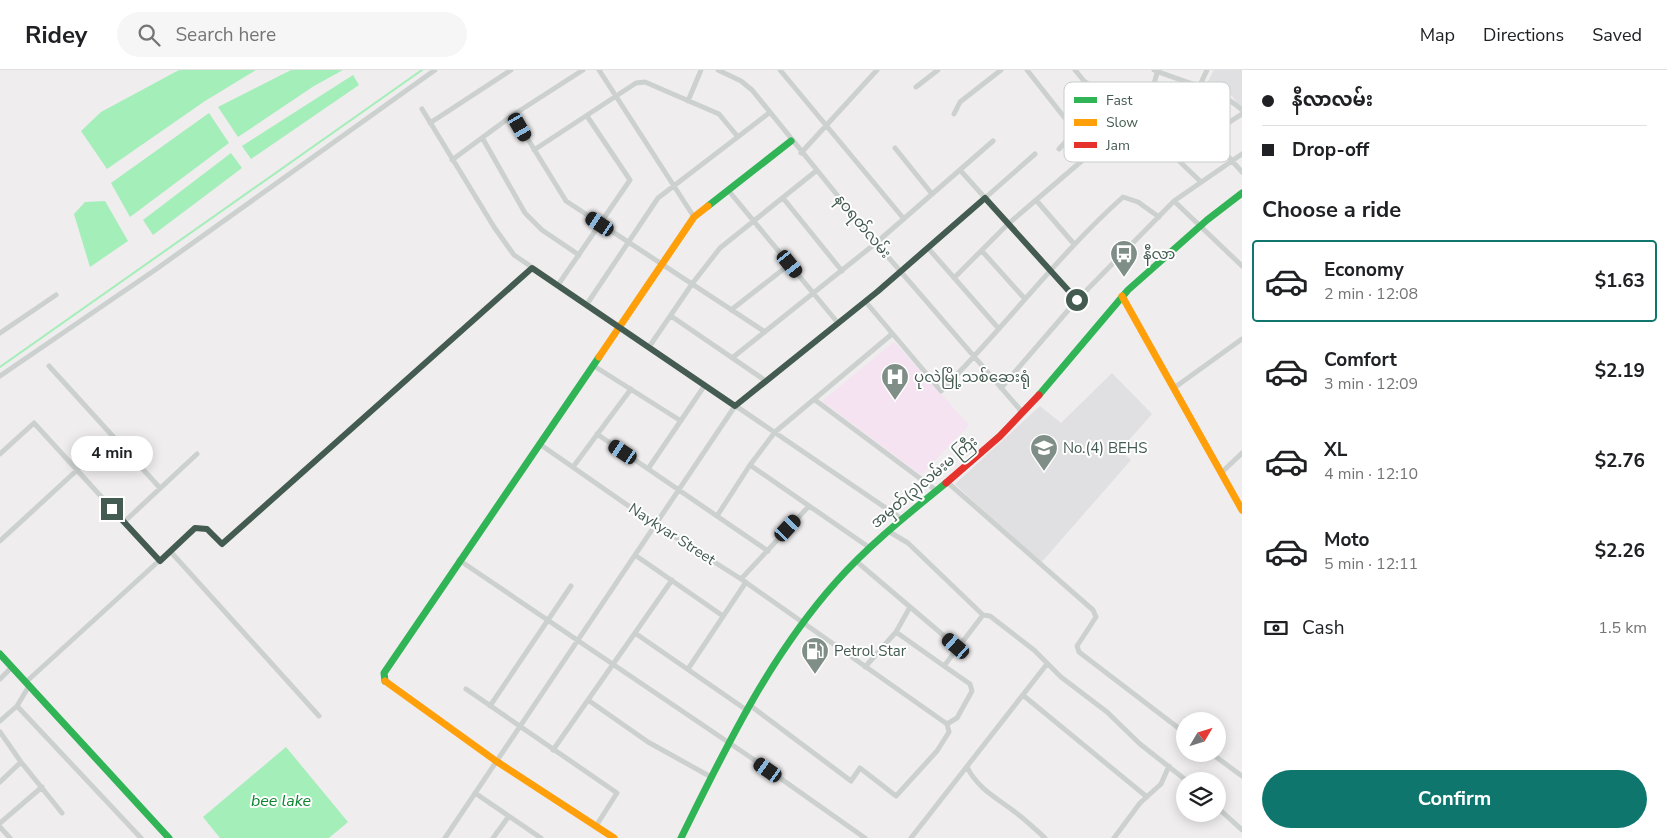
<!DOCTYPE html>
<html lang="en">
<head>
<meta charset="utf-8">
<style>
	:root { --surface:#fff; --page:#f6f6f6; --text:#202124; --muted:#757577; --line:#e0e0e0; --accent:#0f766e }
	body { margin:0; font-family:"Nunito Sans","Noto Sans Myanmar",sans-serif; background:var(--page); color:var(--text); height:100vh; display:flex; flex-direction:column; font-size:19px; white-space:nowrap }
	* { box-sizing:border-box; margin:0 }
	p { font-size:16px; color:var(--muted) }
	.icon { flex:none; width:28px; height:28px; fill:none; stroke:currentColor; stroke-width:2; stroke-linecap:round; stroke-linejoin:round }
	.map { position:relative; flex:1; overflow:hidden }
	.details { display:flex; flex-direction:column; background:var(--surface); width:425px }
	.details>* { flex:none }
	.hud { display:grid; align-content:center; height:110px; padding:0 20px; background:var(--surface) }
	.needle { width:32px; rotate:52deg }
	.tools { position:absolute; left:1176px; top:642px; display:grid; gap:10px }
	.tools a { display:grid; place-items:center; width:50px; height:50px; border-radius:50%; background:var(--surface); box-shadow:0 2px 12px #0003; font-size:25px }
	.end { position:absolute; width:22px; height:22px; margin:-11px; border:6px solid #445b51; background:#fff; box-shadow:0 0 0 2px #fff }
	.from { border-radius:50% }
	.bubble { position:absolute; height:35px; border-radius:18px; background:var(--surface); box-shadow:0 2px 12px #0003; font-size:16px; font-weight:700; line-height:35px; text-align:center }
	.car { position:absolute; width:15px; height:30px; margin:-15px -8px; border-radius:6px; box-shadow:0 0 4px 1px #0007; background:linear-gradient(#222 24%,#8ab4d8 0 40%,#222 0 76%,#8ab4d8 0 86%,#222 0) }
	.hud b { display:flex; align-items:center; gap:18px; height:48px; font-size:19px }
	.hud b+b { border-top:1px solid var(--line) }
	.hud i { width:12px; height:12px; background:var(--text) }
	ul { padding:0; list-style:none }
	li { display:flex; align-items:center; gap:15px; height:82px; margin:0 10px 8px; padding:0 10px; border:2px solid transparent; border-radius:5px }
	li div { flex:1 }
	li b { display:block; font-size:19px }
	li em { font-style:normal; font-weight:700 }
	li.selected { border-color:var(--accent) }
	li>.icon { width:45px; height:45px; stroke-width:1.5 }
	h2 { padding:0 20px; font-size:22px; line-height:60px }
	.pay { display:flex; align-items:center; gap:12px; height:55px; padding:0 20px; font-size:19px }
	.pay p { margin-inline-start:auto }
	.primary-button { display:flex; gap:10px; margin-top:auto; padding:10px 20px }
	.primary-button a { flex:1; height:58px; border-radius:30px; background:var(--accent); color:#fff; font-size:20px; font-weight:700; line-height:58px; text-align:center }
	header { display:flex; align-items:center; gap:30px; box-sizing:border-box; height:70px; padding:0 25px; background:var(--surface); border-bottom:1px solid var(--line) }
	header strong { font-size:24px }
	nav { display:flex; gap:28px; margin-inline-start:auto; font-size:18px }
	.search { width:350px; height:45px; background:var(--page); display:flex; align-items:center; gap:12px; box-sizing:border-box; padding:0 18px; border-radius:28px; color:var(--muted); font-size:19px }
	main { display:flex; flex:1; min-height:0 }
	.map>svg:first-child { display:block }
	.education { fill:#e0dfe1 }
	.medical { fill:#f6e3f2 }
	.water { fill:#a4eeb9 }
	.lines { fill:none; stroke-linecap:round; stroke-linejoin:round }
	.stream { stroke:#a4eeb9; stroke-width:2 }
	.street { stroke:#ccd1cf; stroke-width:5 }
	.fast { stroke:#30b455; stroke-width:7 }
	.slow { stroke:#ff9f0a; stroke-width:7 }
	.jam { stroke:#e5322d; stroke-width:7 }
	.route { stroke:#445b51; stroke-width:6 }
	.labels { text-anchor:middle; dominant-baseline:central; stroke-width:4; stroke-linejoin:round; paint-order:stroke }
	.street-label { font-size:15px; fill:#445b51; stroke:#fff }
	.poi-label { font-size:15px; fill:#445b51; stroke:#fff; text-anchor:start }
	.water-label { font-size:16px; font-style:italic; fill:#0a842e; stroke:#fff }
	.key { fill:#fff; stroke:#c7cecb; stroke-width:1 }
	.key-label { font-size:14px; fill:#445b51 }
</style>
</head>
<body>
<header>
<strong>Ridey</strong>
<div class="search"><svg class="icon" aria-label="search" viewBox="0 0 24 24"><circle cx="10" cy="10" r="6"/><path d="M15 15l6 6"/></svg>Search here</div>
<nav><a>Map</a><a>Directions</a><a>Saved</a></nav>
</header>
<main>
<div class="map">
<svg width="1242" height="768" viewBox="0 0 1242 768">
	<rect width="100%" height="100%" fill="#efedee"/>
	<path class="education" d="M1214,0H1242V39L1232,26L1206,15Z
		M1112,303L1152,344L1120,380L1131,390L1040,494L955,414L1040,336L1061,353Z"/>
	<path class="medical" d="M894,272L969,355L921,405L822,331Z"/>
	<path class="water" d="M179,0H256L205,31L107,99L81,61L101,42Z
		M291,0H343L314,16L238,67L218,37Z
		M353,5L359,15L251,89L242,76Z
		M209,43L229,73L130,147L111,113Z
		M231,83L242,98L153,165L143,150Z
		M105,131L128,171L90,197L74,144L85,132Z
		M286,677L348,752L329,768H220L203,747Z"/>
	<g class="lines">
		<path class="stream" d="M0,297L422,0"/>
		<path class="street" d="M599,0L694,147
			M718,0L741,11L752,20L876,173L1023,343
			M780,0L904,149
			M1027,0L1064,47L1077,55L1175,87L1201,112
			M1075,0L1084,11L1106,25L1147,37L1209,65L1242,102
			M1154,0C1184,13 1217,17 1242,40
			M1200,15L1207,0
			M916,17L938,0
			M688,31L701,0
			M1147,37L1158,0
			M422,39L494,157L514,185L902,449
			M954,44L960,32L1001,0
			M513,45L566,131L765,262
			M430,53L511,0
			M1209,65L1242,44
			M483,69L525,143L542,160L579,185
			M895,78L932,124
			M1059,79L1069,68L1077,55
			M534,80L636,13L645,12L719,44L738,67
			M801,83L877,0
			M452,90L513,45L583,0
			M960,100L1077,230
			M728,120L838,253
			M783,128L842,201
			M1036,130L1074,174
			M1174,131L1242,196
			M928,178L999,259
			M982,181L1025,229
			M954,208L1008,154L1084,89L1095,61L1106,25
			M558,215L630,110L587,46
			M865,231L941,321C1004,258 1057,186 1123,127L1138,132L1159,147
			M587,234L658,128L769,43
			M731,240L790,194
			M671,246L766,311
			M0,263L56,225
			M649,277L692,214L720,178L816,101
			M732,288L876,173L993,71
			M49,296L160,418
			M594,296L681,351
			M0,306L155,200L435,0
			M1001,318L1077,230L1174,131L1242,84
			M1174,318L1242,269
			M815,330L937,421
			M597,364L768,481
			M541,375L656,455L741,509L947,654L949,662L937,681L896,726L860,698L851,711L751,636
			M0,384L34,353L160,491
			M750,395L870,478
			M573,397L631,319
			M648,399L705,315
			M1221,403L1242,383
			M947,412L1093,540L1096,547L1077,576L1079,582L1185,663
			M717,446L750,395L775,362L892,264
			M124,452L197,384
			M888,461L908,473L983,545L990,546L1034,580L1061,607L1107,642L1140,674L1187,711
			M0,471L113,367
			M170,481L319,646
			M635,485L723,546
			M459,490L753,689L865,768
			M856,491L956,576
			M741,509L809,436
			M896,562L944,596
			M635,563L748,641
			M865,597L896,562L910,537
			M688,599L746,512
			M0,609L12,597
			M26,612L195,458L207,459L222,474L532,198
			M466,619L617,723L596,756
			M1024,626L1147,727
			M588,630L648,672L711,707
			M17,636L141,768
			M490,636L571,516
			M0,651L17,636L29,616
			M947,654L957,648L972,621L970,614L944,596L983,545
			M0,662L21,692L62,743
			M553,680L672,510
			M1212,684L1242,706
			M967,697C978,719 997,728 1015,742C1026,750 1035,759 1045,768
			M0,712L21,692
			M475,723L541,768
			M1218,738L1242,760
			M0,753L42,717
			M0,757L10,768
			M445,768L735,336L901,202L1035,84
			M493,768L509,746
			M911,768L1047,594
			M1114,768L1140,733L1161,714L1169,696"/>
		<path class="fast" d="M708,136L791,71
			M1039,325L1128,220L1207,150L1242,123
			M0,584L169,768
			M385,611L384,603L599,287
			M681,768C725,679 769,587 836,512C869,475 908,444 946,413"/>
		<path class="slow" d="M1122,226L1242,440
			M599,287L694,147L708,136
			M385,611L496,691L614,768"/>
		<path class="jam" d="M946,413L1000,366L1039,325"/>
	</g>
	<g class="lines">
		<path class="route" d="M112,439L160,491L195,458L207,459L222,474L532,198L735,336L877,222L985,128L1077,230"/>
	</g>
	<defs>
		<symbol id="bus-pin" viewBox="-11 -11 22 30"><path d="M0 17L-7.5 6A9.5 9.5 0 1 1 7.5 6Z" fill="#808e88" stroke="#fff"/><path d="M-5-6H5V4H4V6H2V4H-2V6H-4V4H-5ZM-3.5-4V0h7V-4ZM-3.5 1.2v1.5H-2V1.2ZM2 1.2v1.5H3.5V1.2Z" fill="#fff"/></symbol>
		<symbol id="hospital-pin" viewBox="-11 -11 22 30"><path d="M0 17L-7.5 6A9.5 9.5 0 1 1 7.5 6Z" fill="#808e88" stroke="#fff"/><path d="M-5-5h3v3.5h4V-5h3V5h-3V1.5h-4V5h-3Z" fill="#fff"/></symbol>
		<symbol id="school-pin" viewBox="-11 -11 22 30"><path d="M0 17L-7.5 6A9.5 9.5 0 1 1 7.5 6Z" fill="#808e88" stroke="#fff"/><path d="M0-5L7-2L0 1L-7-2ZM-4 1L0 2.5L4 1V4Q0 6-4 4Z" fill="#fff"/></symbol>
		<symbol id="fuel-pin" viewBox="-11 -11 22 30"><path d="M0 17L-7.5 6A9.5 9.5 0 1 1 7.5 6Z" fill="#808e88" stroke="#fff"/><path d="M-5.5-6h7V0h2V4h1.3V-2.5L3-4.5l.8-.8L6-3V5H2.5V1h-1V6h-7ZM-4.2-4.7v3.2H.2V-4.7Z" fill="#fff"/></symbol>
	</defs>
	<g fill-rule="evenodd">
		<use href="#bus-pin" x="1108" y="168" width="32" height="43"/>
		<use href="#hospital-pin" x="879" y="291" width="32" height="43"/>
		<use href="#school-pin" x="1028" y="362" width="32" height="43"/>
		<use href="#fuel-pin" x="799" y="565" width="32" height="43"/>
	</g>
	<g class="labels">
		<g class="street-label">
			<text transform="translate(863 156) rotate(50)">နဝရတ်လမ်း</text>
			<text transform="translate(924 412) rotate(-40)">အမှတ်(၃)လမ်းမ ကြီး</text>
			<text transform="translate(672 464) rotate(33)">Naykyar Street</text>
		</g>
		<g class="poi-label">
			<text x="1143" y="184">နီလာ</text>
			<text x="914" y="307">ပုလဲမြို့သစ်ဆေးရုံ</text>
			<text x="1063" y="378">No.(4) BEHS</text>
			<text x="834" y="581">Petrol Star</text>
		</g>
		<g class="water-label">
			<text x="281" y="731">bee lake</text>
		</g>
	</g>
	<rect x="1064" y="12" width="166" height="80" rx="8" class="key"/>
	<rect x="1074" y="27" width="23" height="6" fill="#30b455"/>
	<rect x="1074" y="49" width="23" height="7" fill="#ff9f0a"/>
	<rect x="1074" y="72" width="23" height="6" fill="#e5322d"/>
	<g class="key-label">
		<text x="1106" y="35">Fast</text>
		<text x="1106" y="57">Slow</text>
		<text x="1106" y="80">Jam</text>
	</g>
</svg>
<div class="tools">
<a><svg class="needle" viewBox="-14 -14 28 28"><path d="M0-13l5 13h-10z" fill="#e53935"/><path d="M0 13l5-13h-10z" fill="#757577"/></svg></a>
<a><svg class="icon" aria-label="layers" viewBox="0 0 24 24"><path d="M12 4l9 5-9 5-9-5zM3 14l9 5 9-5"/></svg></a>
</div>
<i class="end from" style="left:1077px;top:230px"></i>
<i class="end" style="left:112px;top:439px"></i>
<div class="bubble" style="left:71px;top:366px;width:82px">4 min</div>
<i class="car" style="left:520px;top:57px;rotate:150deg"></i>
<i class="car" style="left:600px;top:154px;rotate:304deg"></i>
<i class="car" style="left:790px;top:194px;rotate:141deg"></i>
<i class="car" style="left:623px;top:382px;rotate:304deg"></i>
<i class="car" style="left:788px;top:458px;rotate:43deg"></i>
<i class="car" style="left:956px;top:576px;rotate:311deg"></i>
<i class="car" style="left:768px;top:700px;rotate:305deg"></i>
</div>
<section class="details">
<div class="hud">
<b><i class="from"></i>နီလာလမ်း</b>
<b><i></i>Drop-off</b>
</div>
<h2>Choose a ride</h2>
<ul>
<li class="selected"><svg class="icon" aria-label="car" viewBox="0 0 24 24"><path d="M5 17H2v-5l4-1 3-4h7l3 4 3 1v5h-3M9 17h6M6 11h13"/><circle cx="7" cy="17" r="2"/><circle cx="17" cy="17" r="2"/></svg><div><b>Economy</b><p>2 min · 12:08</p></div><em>$1.63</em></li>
<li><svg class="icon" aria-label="car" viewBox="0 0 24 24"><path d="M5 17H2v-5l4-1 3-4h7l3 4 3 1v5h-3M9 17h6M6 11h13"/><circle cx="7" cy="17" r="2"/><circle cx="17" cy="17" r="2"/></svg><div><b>Comfort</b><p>3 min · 12:09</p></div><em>$2.19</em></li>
<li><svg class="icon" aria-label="car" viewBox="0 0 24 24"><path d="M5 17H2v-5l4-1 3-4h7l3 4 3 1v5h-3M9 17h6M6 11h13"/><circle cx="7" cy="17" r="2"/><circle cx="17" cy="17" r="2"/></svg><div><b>XL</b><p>4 min · 12:10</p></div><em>$2.76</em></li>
<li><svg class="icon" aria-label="car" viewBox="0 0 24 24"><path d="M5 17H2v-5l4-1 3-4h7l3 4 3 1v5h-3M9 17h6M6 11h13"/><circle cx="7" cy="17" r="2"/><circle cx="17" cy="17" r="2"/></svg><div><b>Moto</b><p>5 min · 12:11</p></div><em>$2.26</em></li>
</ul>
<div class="pay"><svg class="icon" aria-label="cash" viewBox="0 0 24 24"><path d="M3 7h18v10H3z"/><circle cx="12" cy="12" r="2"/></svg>Cash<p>1.5 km</p></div>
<div class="primary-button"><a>Confirm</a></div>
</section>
</main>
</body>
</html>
